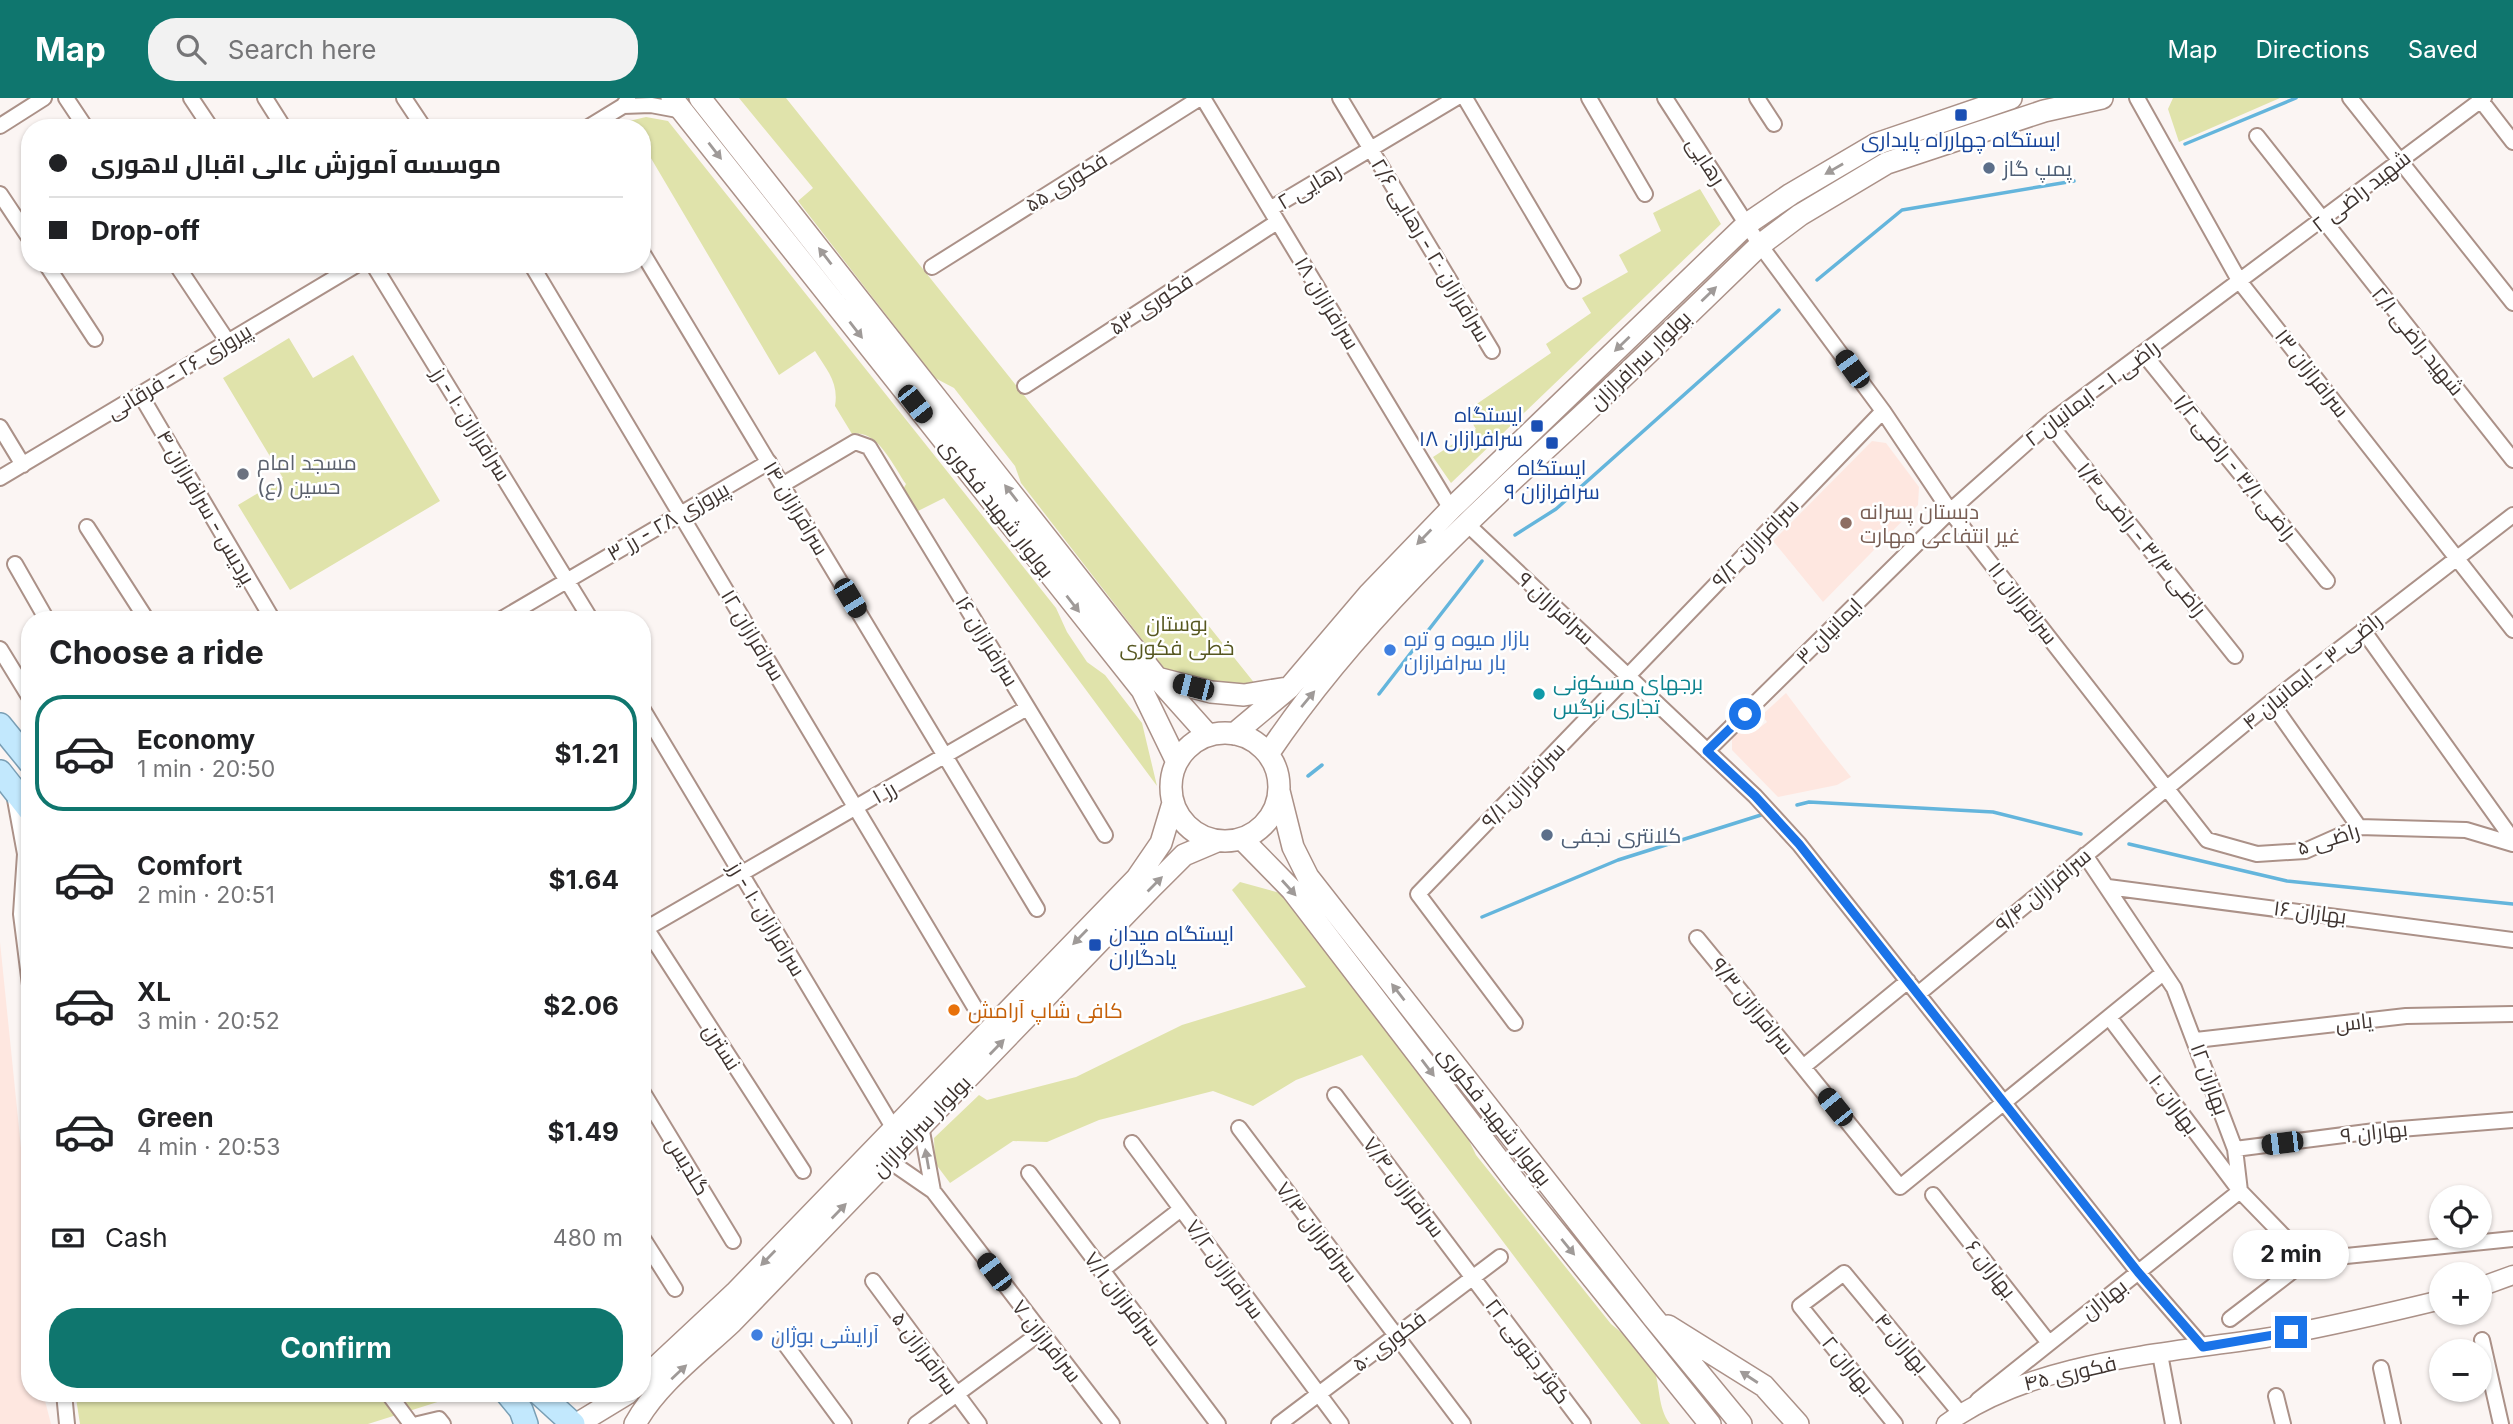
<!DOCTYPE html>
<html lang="en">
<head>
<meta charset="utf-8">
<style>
	:root { --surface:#fff; --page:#f2f2f2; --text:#202124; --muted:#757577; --line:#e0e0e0; --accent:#0f766e }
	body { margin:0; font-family:Inter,Cairo,sans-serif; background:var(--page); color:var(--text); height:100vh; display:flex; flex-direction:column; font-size:26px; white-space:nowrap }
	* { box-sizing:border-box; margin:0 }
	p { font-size:23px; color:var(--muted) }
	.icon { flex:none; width:38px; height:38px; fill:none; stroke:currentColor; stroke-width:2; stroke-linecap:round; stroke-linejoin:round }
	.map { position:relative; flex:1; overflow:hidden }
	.panel { position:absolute; left:21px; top:513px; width:630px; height:791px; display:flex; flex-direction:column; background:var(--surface); border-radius:28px; box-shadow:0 2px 5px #0004 }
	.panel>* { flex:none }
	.banner { position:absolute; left:21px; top:21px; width:630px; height:154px; border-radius:28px; box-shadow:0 2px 5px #0004; display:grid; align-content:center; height:154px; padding:0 28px; background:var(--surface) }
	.controls { position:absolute; left:2429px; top:1087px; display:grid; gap:14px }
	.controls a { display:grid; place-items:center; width:63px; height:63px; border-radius:50%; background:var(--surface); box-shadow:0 2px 5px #0004; font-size:35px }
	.end { position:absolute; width:32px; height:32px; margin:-16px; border:9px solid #1a73e8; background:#fff; box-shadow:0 0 0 4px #fff }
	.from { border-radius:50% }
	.bubble { position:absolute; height:49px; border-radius:24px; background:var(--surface); box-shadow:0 2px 5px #0004; font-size:23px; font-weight:700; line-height:49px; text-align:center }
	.car { position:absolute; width:21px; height:42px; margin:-21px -10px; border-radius:9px; box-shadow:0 0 5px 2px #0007; background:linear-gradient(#222 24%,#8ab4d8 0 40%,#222 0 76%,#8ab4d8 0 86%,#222 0) }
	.banner b { display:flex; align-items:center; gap:24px; height:66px; font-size:26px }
	.banner b+b { border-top:2px solid var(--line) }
	.banner i { width:18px; height:18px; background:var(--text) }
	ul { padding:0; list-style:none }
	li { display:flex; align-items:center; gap:21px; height:116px; margin:0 14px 10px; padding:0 14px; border:4px solid transparent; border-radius:28px }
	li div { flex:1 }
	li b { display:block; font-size:26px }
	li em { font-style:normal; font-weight:700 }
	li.selected { border-color:var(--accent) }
	li>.icon { width:63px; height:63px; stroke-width:1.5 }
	h2 { padding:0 28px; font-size:32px; line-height:84px }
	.pay { display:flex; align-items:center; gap:18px; height:77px; padding:0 28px; font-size:26px }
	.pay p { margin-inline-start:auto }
	.button { display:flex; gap:14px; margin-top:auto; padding:14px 28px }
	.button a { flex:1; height:80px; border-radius:28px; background:var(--accent); color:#fff; font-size:28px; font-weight:700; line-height:80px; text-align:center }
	header { display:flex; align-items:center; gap:42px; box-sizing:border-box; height:98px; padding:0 35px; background:var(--accent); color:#fff }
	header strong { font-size:33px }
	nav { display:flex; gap:38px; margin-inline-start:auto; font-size:24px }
	.search { width:490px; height:63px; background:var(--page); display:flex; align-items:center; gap:18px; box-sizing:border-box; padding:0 24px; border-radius:28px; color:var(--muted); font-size:26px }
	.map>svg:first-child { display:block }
	.built { fill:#fee7e0 }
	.green { fill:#e0e3ab }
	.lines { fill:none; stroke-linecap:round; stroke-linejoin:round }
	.stream { stroke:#64b5dc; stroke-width:3.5 }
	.minor-casing { stroke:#ab9188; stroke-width:18 }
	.tertiary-casing { stroke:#ab9188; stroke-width:21 }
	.secondary-casing { stroke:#ab9188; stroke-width:24 }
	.primary-casing { stroke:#7a9fb5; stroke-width:26 }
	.minor { stroke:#fff; stroke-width:14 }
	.tertiary { stroke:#fff; stroke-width:18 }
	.secondary { stroke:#fff; stroke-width:21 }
	.primary { stroke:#c2e8fd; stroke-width:23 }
	.oneway { fill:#9f9a98 }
	.route { stroke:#1a73e8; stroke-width:9 }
	.transit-dot { fill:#1a4fb4; stroke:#fff; stroke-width:2.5 }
	.service-dot { fill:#5c6f8a; stroke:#fff; stroke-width:2.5 }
	.worship-dot { fill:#6b7280; stroke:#fff; stroke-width:2.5 }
	.education-dot { fill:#8d6e63; stroke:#fff; stroke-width:2.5 }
	.shop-dot { fill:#3f7fe0; stroke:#fff; stroke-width:2.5 }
	.culture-dot { fill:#0f9aa8; stroke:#fff; stroke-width:2.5 }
	.food-dot { fill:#e8710a; stroke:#fff; stroke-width:2.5 }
	.labels { text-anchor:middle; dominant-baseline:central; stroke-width:5; stroke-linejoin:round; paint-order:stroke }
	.transit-label { font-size:21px; fill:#164399; stroke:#fff }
	.street-label { font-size:21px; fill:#3f3430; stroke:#fff }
	.service-label { font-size:21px; fill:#4e5e75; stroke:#fff; text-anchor:start }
	.worship-label { font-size:21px; fill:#5b616d; stroke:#fff; text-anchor:start }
	.education-label { font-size:21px; fill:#785e54; stroke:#fff; text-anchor:start }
	.park-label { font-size:21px; fill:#565720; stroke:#fff }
	.shop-label { font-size:21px; fill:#366cbe; stroke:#fff; text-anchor:start }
	.culture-label { font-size:21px; fill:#0d838f; stroke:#fff; text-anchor:start }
	.food-label { font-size:21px; fill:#c56008; stroke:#fff; text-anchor:start }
</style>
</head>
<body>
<header>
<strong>Map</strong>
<div class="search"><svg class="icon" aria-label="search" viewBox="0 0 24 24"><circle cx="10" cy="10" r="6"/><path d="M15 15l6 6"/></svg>Search here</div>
<nav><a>Map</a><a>Directions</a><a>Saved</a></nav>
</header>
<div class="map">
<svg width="2513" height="1326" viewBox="0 0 2513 1326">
	<rect width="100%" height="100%" fill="#fbf5f3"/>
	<path class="built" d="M1872,343L1886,345L1919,389L1918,407L1823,504L1773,443Z
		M1786,595L1823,644L1851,679L1837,687L1778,699L1732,652V640L1752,621L1759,630L1767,624L1762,617Z
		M0,844L30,1138V1295H43L51,1326H0Z"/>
	<path class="green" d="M739,0H786L1256,587L1213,585L1168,575L1021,385L1015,368L954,290L935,280L798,103L813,90Z
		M2173,0H2280L2179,44L2168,11Z
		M646,19L668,23L1056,510L1067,534L1087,564L1105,577L1142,625L1157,688L944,400L916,414L902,393L906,386C894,369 877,330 852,336L835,308C839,285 827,272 815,253L779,277L642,45V30H633L629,23Z
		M1700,91L1721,126L1451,385L1433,359L1476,331L1465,314L1551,255L1546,246L1591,215L1582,200L1628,174L1619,157L1661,133L1653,115Z
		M289,240L313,280L353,257L440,403L290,492L238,407L283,380L223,280Z
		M1240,784L1280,795L1461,1026L1476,1057L1611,1226C1625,1238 1645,1252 1653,1269C1661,1288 1657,1309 1670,1326H1641L1362,957L1296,982L1253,1008L1213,993L1099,1022L1047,1044L1013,1043L950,1085L935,1065L934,1040L979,997L987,1002L1076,979L1182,927L1306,889L1232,792Z
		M87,1295H229L232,1299L238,1295H466L368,1326H80L76,1300Z"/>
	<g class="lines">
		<path class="stream" d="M2185,46L2296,0
			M1817,182L1902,112L2074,83
			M1515,437L1556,411L1779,212
			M1379,596L1482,463
			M1308,678L1322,667
			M1797,707L1809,704L1993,714L2081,736
			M2129,746L2287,783L2513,806
			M1482,819L1618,762L1761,717"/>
		<defs>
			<path id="minor" d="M66,0L86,30
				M191,0L211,30
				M265,0L284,30
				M404,0L424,30
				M1203,0L1451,411
				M1340,0L1492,253
				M1465,0L1573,183
				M1589,0L1645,96
				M1665,0L1760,147L1883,313L1950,413L2207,742L2257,756L2305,753L2359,729L2466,732L2513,746
				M1757,0L1774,26
				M2137,0L2240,184L2513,532
				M2350,0L2513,205
				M2479,0L2513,44
				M623,8L651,7L683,13
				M0,28L44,0
				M587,30L623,8L628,1
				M2257,38L2513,362
				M0,96L30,141
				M1270,111L1456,0
				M642,154L1037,811
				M46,166L95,241
				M176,166L228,244
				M373,166L591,522
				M531,166L974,908
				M932,169L1200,0
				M2143,255L2327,483
				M1025,288L1277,124
				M140,296L273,522
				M2049,325L2235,558
				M0,329L23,367
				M0,380L358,166
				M782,387L855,344L869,349L1105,737
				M1466,425L1755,698L1799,746L2138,1174L2203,1249
				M87,429L147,522
				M15,466L47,522
				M500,522L769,364
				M2363,532L2513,742
				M0,551L30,600
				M2271,604L2359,729
				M642,610L894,1031
				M1707,653L1950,413L2049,325L2484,0
				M14,696L25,756L21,816L30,887
				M2085,757L2174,890L2235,1051L2240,1093
				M2108,789L2513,842
				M642,824L803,1073
				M642,833L1027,610
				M1697,840L1803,969L1908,883
				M1918,896L2271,604L2513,417
				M2109,919L2240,1093L2307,1162
				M1515,925L1418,796L1883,313
				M2196,942L2406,918L2513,916
				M1803,969L1900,1089L2163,875
				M642,993L733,1143
				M1335,997L1583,1326
				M921,1028L933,1093
				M1239,1030L1463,1326
				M1132,1045L1341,1326
				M2235,1051L2375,1033L2513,1022
				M888,1062L933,1093L1112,1326
				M1029,1075L1218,1326
				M1933,1097L2049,1245
				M642,1139L675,1191
				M1101,1173L1181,1111
				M873,1183L979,1326
				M2230,1221L2307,1162L2513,1141
				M2482,1242L2501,1326
				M785,1246L844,1326
				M2160,1256L2173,1326
				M2381,1270L2393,1326
				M64,1295L67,1326
				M388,1295L411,1326
				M2276,1298L2283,1326
				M1978,1302L2240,1093
				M418,1326L439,1321L443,1326
				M916,1326L1040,1235
				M1279,1326L1500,1159
				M1895,1326L1800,1208L1844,1175L1960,1315"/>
			<path id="tertiary" d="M2480,1189L2513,1177
				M1946,1326C2033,1263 2161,1256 2265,1240C2324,1230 2383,1216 2441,1202"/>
			<path id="secondary" d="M672,0L1142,592L1177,664
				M700,0L1157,580L1208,637
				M1157,580L1211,594L1244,597L1287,590
				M1171 689a54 54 0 1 1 108 0a54 54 0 1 1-108 0Z
				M1234,636L1289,590L1369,496L1451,411L1747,126L1791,96L1876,46L2011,0
				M1268,656C1356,525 1473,418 1588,312C1646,258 1703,202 1760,147L1800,117L1887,65L2044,13L2102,0
				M1279,693L1293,749L1308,779L1652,1218L1741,1326
				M1242,741L1292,792L1517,1086L1710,1326
				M1668,1228L1764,1288L1798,1326
				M642,1282L735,1195L1137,780L1161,745L1173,705
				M577,1326L628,1295
				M635,1326C657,1286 699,1255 732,1224L1151,790L1184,757L1217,743"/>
			<path id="primary" d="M0,627L30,664
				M0,674L30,712
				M507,1295L521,1312L526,1326
				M539,1295L573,1326"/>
		</defs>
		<use href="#minor" class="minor-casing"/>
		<use href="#tertiary" class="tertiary-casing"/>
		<use href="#secondary" class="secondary-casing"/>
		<use href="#primary" class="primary-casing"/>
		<use href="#minor" class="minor"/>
		<use href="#tertiary" class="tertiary"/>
		<use href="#secondary" class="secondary"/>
		<use href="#primary" class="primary"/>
	</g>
	<defs><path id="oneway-solid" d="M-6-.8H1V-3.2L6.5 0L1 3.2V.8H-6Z" transform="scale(1.75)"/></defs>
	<g class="oneway">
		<use href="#oneway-solid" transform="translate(715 53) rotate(52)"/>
		<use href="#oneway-solid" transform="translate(1834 71) rotate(150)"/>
		<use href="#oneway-solid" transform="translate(825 158) rotate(-128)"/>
		<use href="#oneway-solid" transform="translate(1709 196) rotate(-44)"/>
		<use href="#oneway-solid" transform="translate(856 232) rotate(52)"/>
		<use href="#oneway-solid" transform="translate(1622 246) rotate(136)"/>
		<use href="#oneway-solid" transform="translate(1011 395) rotate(-128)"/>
		<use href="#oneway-solid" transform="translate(1424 439) rotate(134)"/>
		<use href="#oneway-solid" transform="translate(1073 506) rotate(52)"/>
		<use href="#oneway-solid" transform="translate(1308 601) rotate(-50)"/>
		<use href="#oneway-solid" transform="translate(1155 786) rotate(-45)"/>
		<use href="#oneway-solid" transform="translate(1289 790) rotate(48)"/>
		<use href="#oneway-solid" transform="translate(1080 839) rotate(134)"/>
		<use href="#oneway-solid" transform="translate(1398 894) rotate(-128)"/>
		<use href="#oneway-solid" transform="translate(997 949) rotate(-46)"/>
		<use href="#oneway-solid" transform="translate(1428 970) rotate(53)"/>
		<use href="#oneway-solid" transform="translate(927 1061) rotate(-100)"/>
		<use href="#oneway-solid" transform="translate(839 1113) rotate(-46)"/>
		<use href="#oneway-solid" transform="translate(1568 1149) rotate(51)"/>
		<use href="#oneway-solid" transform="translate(768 1160) rotate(134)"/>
		<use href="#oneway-solid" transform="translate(679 1274) rotate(-43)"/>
		<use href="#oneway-solid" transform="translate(1749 1279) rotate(-147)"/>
	</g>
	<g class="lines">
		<path class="route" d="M1745,616L1707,653L1755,698L1799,746L2138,1174L2203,1249L2291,1234"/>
	</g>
	<g class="transit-dot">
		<rect x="1954" y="10" width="14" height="14" rx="3.5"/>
		<rect x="1530" y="321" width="14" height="14" rx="3.5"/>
		<rect x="1545" y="338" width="14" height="14" rx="3.5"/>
		<rect x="1088" y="840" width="14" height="14" rx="3.5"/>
	</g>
	<g class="service-dot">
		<circle cx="1989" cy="70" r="7"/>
		<circle cx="1547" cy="737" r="7"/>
	</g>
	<circle class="worship-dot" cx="243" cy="376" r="7"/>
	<circle class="education-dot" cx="1846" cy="425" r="7"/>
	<g class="shop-dot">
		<circle cx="1390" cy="552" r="7"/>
		<circle cx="757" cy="1237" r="7"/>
	</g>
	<circle class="culture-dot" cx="1539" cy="596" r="7"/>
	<circle class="food-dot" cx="954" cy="912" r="7"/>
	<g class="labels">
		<g class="transit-label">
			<text x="1961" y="41">ایستگاه چهارراه پایداری</text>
			<text x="1523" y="316" text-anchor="end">ایستگاه<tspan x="1523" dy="24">سرافرازان ۱۸</tspan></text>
			<text x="1552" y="369">ایستگاه<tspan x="1552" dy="24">سرافرازان ۹</tspan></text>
			<text x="1109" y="835" text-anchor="start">ایستگاه میدان<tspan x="1109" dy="24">یادگاران</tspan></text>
		</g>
		<g class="street-label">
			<text transform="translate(1706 63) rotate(57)">رهایی</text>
			<text transform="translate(1066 84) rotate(-32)">فکوری ۵۵</text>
			<text transform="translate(1309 88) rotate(-31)">رهایی ۲</text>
			<text transform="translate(2361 93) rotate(-38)">شهید راضی ۲</text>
			<text transform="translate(1431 152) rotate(59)">سرافرازان ۲۰ - رهایی ۲/۶</text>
			<text transform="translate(1327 205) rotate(59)">سرافرازان ۱۸</text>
			<text transform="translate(1151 206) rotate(-33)">فکوری ۵۳</text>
			<text transform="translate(2418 243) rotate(51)">شهید راضی ۲/۱</text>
			<text transform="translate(1640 262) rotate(-44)">بولوار سرافرازان</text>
			<text transform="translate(179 273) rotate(-31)">پیروزی ۲۶ - فرقانی</text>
			<text transform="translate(2312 275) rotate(52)">سرافرازان ۱۳</text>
			<text transform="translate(2092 295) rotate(-37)">راضی ۱ - ایمانیان ۲</text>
			<text transform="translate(471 326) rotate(58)">سرافرازان ۱۰ - رز</text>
			<text transform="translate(2235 369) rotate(51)">راضی ۳/۱ - راضی ۱/۲</text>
			<text transform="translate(206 409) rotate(60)">پردیس - سرافرازان ۴</text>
			<text transform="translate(796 410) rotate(59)">سرافرازان ۱۴</text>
			<text transform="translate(997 410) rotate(52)">بولوار شهید فکوری</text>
			<text transform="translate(668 423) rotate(-30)">پیروزی ۲۸ - رز ۳</text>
			<text transform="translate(2142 441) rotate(51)">راضی ۳/۳ - راضی ۱/۴</text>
			<text transform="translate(1755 445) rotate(-46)">سرافرازان ۹/۲</text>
			<text transform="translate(2023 505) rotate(52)">سرافرازان ۱۱</text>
			<text transform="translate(1556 510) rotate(43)">سرافرازان ۹</text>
			<text transform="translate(1829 533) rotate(-45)">ایمانیان ۳</text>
			<text transform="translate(753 537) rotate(59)">سرافرازان ۱۲</text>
			<text transform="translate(987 543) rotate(59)">سرافرازان ۱۶</text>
			<text transform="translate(2312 573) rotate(-39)">راضی ۳ - ایمانیان ۴</text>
			<text transform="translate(1523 687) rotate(-46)">سرافرازان ۹/۱</text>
			<text transform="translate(884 694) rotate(-30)">رز ۱</text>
			<text transform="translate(2328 741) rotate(-17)">راضی ۵</text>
			<text transform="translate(2043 792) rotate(-40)">سرافرازان ۹/۴</text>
			<text transform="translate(2310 814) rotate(7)">بهاران ۱۶</text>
			<text transform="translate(767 821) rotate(59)">سرافرازان ۱۰ - رز</text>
			<text transform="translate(1753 908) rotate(51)">سرافرازان ۹/۳</text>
			<text transform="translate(2354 924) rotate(-6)">یاس</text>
			<text transform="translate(722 949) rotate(57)">نسترن</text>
			<text transform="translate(2210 981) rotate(70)">بهاران ۱۲</text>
			<text transform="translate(2174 1006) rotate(53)">بهاران ۱۰</text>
			<text transform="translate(1495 1018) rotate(52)">بولوار شهید فکوری</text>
			<text transform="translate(921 1028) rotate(-46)">بولوار سرافرازان</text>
			<text transform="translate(2374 1034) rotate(-6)">بهاران ۹</text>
			<text transform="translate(688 1068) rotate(59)">گلدیس</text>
			<text transform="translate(1404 1089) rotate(53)">سرافرازان ۷/۴</text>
			<text transform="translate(1317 1134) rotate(53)">سرافرازان ۷/۳</text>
			<text transform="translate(1225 1171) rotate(54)">سرافرازان ۷/۲</text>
			<text transform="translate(1991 1171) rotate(52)">بهاران ۶</text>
			<text transform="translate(1123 1201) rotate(53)">سرافرازان ۷/۱</text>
			<text transform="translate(2104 1201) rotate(-38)">بهاران</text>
			<text transform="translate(1047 1243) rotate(52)">سرافرازان ۷</text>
			<text transform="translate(1389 1243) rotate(-37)">فکوری ۵۰</text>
			<text transform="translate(1902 1245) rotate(50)">بهاران ۴</text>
			<text transform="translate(1528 1253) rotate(53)">کوثر جنوبی ۲۲</text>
			<text transform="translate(925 1255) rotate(54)">سرافرازان ۵</text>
			<text transform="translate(1848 1267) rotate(51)">بهاران ۲</text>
			<text transform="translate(2070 1275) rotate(-13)">فکوری ۴۵</text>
		</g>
		<g class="service-label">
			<text x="2003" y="70">پمپ گاز</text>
			<text x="1561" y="737">کلانتری نجفی</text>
		</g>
		<g class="worship-label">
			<text x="257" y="364">مسجد امام<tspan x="257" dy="24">حسین (ع)</tspan></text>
		</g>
		<g class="education-label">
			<text x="1860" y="413">دبستان پسرانه<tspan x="1860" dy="24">غیر انتفاعی مهارت</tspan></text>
		</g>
		<g class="park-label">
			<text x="1177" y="525">بوستان<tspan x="1177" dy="24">خطی فکوری</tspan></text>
		</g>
		<g class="shop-label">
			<text x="1404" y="540">بازار میوه و تره<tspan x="1404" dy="24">بار سرافرازان</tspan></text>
			<text x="771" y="1237">آرایشی بوژان</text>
		</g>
		<g class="culture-label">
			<text x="1553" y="584">برجهای مسکونی<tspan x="1553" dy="24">تجاری نرگس</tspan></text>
		</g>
		<g class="food-label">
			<text x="968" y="912">کافی شاپ آرامش</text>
		</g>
	</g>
</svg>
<div class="controls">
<a><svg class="icon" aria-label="locate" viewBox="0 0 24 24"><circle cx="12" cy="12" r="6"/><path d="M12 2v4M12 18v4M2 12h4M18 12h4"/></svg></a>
<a>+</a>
<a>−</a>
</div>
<i class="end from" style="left:1745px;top:616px"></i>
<i class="end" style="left:2291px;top:1234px"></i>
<div class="bubble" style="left:2233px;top:1132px;width:116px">2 min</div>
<i class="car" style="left:1852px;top:271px;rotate:324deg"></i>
<i class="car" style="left:915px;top:306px;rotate:142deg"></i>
<i class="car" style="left:850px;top:500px;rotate:149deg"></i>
<i class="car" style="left:1193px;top:589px;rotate:284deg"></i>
<i class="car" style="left:1835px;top:1009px;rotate:321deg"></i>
<i class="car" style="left:2282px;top:1045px;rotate:263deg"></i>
<i class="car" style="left:994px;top:1174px;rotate:323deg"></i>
<div class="banner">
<b><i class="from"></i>موسسه آموزش عالی اقبال لاهوری</b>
<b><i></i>Drop-off</b>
</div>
<section class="panel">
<h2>Choose a ride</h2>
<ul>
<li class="selected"><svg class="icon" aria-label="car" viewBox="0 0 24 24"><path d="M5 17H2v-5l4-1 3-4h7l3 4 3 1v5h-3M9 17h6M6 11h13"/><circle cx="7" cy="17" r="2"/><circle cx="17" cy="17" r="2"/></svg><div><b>Economy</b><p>1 min · 20:50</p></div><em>$1.21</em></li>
<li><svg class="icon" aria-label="car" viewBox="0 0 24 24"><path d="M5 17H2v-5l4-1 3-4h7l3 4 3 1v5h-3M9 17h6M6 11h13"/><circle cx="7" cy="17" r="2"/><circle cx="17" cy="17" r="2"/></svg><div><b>Comfort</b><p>2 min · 20:51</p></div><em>$1.64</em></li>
<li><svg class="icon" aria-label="car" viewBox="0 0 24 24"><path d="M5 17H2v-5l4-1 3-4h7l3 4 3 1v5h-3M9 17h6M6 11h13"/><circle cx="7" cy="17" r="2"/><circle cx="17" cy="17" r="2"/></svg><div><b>XL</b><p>3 min · 20:52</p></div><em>$2.06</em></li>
<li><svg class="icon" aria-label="car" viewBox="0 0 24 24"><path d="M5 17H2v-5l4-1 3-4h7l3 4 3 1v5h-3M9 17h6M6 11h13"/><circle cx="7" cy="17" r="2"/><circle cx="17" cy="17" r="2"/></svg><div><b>Green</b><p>4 min · 20:53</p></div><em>$1.49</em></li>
</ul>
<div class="pay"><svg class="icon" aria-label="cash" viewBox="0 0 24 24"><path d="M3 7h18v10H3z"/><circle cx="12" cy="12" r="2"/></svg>Cash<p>480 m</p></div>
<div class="button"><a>Confirm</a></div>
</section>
</div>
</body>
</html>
